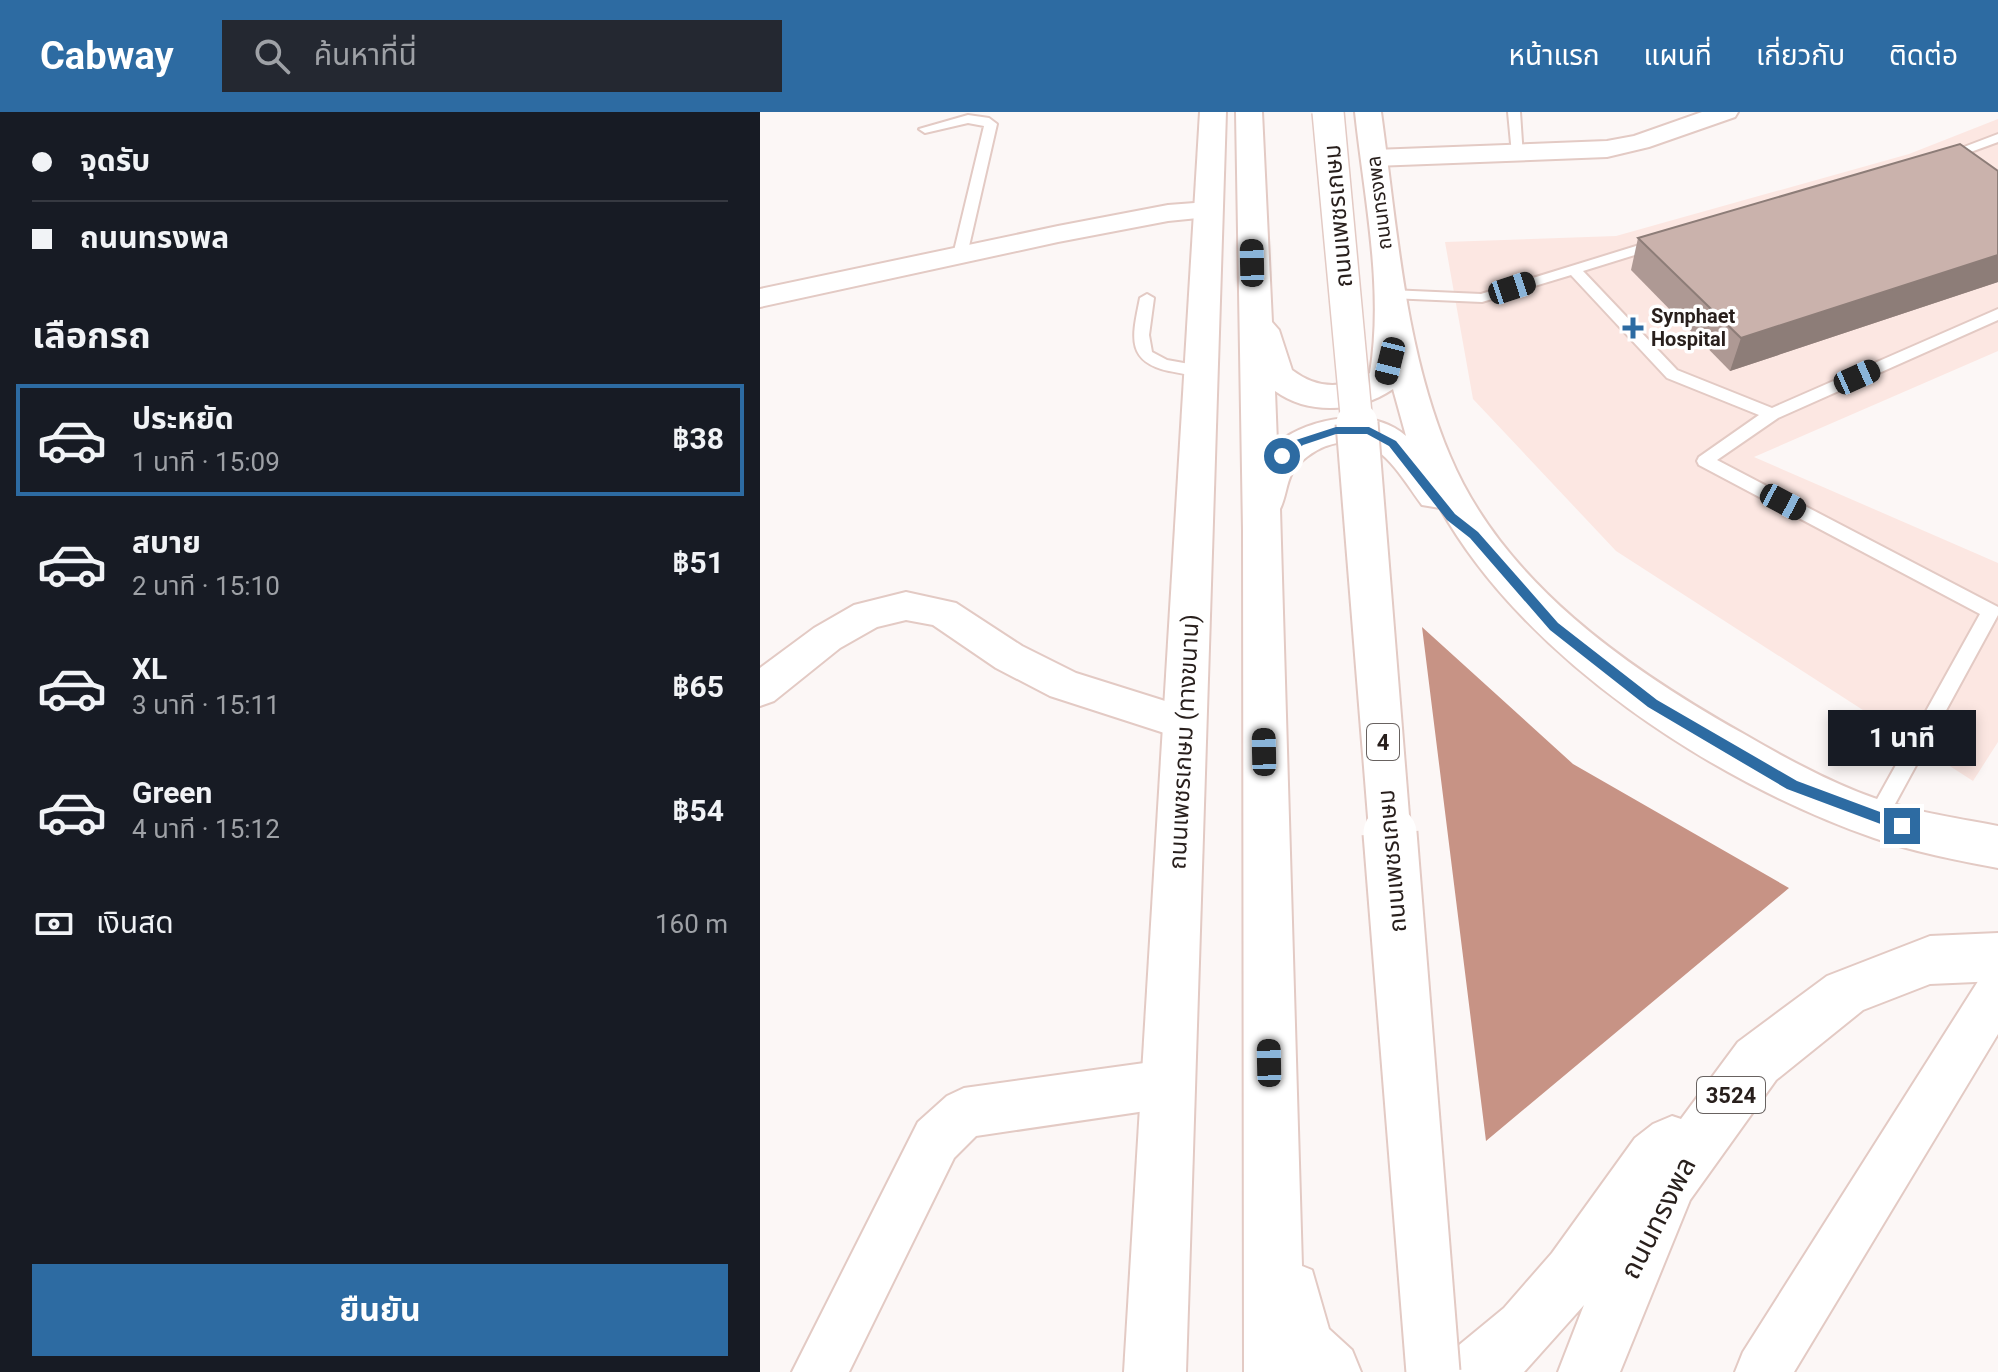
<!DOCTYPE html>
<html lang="th">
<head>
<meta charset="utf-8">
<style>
	:root { --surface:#171b24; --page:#242831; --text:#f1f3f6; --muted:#9ea1a6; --line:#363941; --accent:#2d6ba2 }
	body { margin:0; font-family:Roboto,"Noto Sans Thai",sans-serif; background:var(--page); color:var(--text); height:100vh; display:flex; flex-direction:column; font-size:30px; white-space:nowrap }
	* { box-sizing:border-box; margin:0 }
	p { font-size:26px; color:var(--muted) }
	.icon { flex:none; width:44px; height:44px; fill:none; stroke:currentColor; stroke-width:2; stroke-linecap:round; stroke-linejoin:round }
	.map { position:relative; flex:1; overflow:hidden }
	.sheet { display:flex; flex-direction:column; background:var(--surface); width:760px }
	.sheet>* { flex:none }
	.banner { display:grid; align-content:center; height:176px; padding:0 32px; background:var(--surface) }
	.end { position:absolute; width:36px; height:36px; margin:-18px; border:10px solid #2d6ba2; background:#fff; box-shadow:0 0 0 4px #fff }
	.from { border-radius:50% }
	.bubble { position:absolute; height:56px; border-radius:0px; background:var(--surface); box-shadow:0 4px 12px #0003; font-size:26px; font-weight:700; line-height:56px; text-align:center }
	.car { position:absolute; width:24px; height:48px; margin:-24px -12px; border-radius:10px; box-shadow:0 0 6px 2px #0007; background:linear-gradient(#222 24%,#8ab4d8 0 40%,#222 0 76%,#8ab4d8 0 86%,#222 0) }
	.banner b { display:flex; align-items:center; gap:28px; height:76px; font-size:30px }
	.banner b+b { border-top:2px solid var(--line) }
	.banner i { width:20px; height:20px; background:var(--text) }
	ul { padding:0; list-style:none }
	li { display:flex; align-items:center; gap:24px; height:112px; margin:0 16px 12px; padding:0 16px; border:4px solid transparent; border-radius:0px }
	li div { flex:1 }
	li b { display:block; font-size:30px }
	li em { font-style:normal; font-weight:700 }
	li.active { border-color:var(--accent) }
	li>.icon { width:72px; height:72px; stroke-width:1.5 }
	h2 { padding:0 32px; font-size:36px; line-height:96px }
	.pay { display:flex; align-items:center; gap:20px; height:88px; padding:0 32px; font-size:30px }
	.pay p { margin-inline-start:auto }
	.action { display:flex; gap:16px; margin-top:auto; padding:16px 32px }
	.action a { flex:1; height:92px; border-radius:0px; background:var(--accent); color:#fff; font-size:32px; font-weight:700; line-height:92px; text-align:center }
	header { display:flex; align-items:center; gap:48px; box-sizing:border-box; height:112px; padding:0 40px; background:var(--accent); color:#fff }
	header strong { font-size:38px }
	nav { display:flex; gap:44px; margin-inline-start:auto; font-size:28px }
	.search { width:560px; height:72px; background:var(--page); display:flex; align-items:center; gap:20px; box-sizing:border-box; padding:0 28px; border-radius:0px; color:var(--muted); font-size:30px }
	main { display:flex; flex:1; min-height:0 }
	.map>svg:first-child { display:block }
	.built { fill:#fce7e2 }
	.water { fill:#c79385 }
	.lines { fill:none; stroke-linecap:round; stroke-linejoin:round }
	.service-casing { stroke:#e3cac4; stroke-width:4 }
	.minor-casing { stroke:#e3cac4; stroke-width:4 }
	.secondary-casing { stroke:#e3cac4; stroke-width:4 }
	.trunk-casing { stroke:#e3cac4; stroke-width:4 }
	.service { fill:#fff; fill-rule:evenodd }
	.minor { fill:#fff; fill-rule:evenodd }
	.secondary { fill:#fff; fill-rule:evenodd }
	.trunk { fill:#fff; fill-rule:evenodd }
	.trunk-bridge-far2-casing { stroke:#e3cac4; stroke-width:34; stroke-linecap:butt }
	.trunk-bridge-far1-casing { stroke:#e3cac4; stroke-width:45; stroke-linecap:butt }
	.trunk-bridge-casing { stroke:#e3cac4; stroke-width:57; stroke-linecap:butt }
	.trunk-bridge-far2 { stroke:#fff; stroke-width:31 }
	.trunk-bridge-far1 { stroke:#fff; stroke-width:41 }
	.trunk-bridge { stroke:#fff; stroke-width:53 }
	.wall { fill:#ae9994 }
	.shaded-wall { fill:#8d7d78 }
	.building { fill:#cab2ac; stroke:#8d7d78; stroke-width:2 }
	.route { fill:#2d6ba2 }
	.poi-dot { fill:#2d6ba2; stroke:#fff; stroke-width:3 }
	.labels { text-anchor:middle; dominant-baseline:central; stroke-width:7; stroke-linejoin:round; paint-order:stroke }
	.far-street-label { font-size:20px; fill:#281f1c; stroke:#fff }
	.far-poi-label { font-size:20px; font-weight:bold; fill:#281f1c; stroke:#fff; text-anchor:start }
	.shield { fill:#fff; stroke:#686260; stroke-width:2 }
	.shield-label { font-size:22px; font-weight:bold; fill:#281f1c }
	.street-label { font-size:24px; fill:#281f1c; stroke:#fff }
	.near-street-label { font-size:28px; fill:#281f1c; stroke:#fff }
</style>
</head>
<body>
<header>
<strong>Cabway</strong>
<div class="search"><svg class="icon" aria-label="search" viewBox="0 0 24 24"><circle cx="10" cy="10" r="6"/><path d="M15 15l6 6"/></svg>ค้นหาที่นี่</div>
<nav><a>หน้าแรก</a><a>แผนที่</a><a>เกี่ยวกับ</a><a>ติดต่อ</a></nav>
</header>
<main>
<section class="sheet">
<div class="banner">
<b><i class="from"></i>จุดรับ</b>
<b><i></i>ถนนทรงพล</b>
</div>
<h2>เลือกรถ</h2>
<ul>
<li class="active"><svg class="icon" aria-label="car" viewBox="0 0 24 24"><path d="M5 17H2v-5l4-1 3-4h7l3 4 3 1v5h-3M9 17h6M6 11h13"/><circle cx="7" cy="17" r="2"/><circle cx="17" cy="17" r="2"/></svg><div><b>ประหยัด</b><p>1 นาที · 15:09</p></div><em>฿38</em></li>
<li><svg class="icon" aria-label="car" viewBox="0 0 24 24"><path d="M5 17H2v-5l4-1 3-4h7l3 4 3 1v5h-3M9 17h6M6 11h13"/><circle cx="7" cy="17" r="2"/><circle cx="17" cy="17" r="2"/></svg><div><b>สบาย</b><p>2 นาที · 15:10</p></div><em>฿51</em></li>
<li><svg class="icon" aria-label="car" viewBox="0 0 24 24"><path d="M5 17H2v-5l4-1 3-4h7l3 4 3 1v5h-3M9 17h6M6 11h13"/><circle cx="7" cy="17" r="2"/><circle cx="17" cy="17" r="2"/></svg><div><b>XL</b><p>3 นาที · 15:11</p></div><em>฿65</em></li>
<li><svg class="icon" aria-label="car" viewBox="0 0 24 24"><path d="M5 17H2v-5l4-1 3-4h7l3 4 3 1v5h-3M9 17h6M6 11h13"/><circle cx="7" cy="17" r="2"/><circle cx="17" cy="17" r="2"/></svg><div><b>Green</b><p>4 นาที · 15:12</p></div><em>฿54</em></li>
</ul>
<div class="pay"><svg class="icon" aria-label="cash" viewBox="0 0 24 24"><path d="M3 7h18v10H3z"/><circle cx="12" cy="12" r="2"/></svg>เงินสด<p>160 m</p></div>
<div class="action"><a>ยืนยัน</a></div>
</section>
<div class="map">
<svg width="1238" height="1260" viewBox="0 0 1238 1260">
	<rect width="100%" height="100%" fill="#fcf7f6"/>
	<path class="built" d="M1238,7V239L994,345L1238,451V630L1213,669L856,439L713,287L685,130L856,124L1149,42Z"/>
	<path class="water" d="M662,515L813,652L1029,776L726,1029Z"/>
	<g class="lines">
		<defs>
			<path id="service" d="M748,0H760L763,45L752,42Z
				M208,3L229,6L237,12L207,143L200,147L193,143L224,14L208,11L165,21L159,17Z
				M1238,22V30L1186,49L1175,46Z
				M902,126L907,127V133L823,159L917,258L1012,296L1238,197V208L1018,306L957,348L1238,495V503L1123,714L1116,716L1109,714L1106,707L1220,502L939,353L937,349L939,345L999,303L907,266L811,163L722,190L630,186L623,182L630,178L721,182Z
				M387,182L394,186L389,223L392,240L407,248L446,255V263C435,265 421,261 409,259C364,249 373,222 380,186Z"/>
			<path id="minor" d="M942,0H978L975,5L889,35L847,45L614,54L605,51L601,46L605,41L614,38L847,29L874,24Z
				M448,90L458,92L461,98L458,104L408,109L298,130L0,195V177L298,114L408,93Z
				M146,480L196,491L262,534L316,561L440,600L446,612L440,624L426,628L290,584L236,556L173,513L146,508L117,515L80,536L14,589L0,594V556L54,516L94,493Z
				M1238,857V922L1034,1260H975L983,1240L1222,863Z
				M406,948L423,955L430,972L423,989L406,996L216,1024L194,1046L89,1260H32L158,1010L187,984L204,976Z"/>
			<path id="secondary" d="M440,0H466L426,1260H364Z"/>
			<path id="trunk" d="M476,0H502L512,210L519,218L532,258C557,277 583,278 610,261C624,176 604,85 595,0H621C637,114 644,236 690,344C743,470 868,557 984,622C1025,646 1069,670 1114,686C1154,700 1197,706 1238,714V756C1196,748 1154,740 1114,726C953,670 764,546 680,396L662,393C636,358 617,316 566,334C553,339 539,349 532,361C526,372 526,385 520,397L542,1154L552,1158L569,1217L592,1238L601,1260H484L483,418ZM633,277L646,324C612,294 551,305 517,331L515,279C549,304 599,300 633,277Z
				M1238,821V869L1170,872L1103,898L1016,968L930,1088L860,1260H798L824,1193L764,1260H684L693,1238L744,1196L792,1141L875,1026L893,1012L912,1004L921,1007L978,930L1067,864L1170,824Z"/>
		</defs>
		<use href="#service" class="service-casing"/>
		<use href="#minor" class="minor-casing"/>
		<use href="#secondary" class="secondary-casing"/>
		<use href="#trunk" class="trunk-casing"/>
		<use href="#service" class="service"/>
		<use href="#minor" class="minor"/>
		<use href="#secondary" class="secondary"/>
		<use href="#trunk" class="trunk"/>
		<defs>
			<path id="trunk-bridge-far2" d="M568,0L597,313"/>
			<path id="trunk-bridge-far1" d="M597,311L630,723"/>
			<path id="trunk-bridge" d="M630,721L673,1260"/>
		</defs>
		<use href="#trunk-bridge-far2" class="trunk-bridge-far2-casing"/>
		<use href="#trunk-bridge-far1" class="trunk-bridge-far1-casing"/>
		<use href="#trunk-bridge" class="trunk-bridge-casing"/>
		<use href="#trunk-bridge-far2" class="trunk-bridge-far2"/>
		<use href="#trunk-bridge-far1" class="trunk-bridge-far1"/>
		<use href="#trunk-bridge" class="trunk-bridge"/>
	</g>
	<path class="wall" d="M1238,59V170L970,259L871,158L878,126Z"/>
	<path class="shaded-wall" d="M1238,143V170L970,259L981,226Z"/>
	<path class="building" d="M1200,32L1238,59V143L981,226L878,126Z"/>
	<path class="route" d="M576,315H609L636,329L695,402L718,420L798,511L897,588L1037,669L1147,710V718L1142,720L1027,677L888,595L790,518L710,426L687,408L629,334L607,322H576L543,333L526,347L517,344L536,328Z"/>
	<path class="poi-dot" d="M869 204h8v8h8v8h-8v8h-8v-8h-8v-8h8z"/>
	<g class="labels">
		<g class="far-street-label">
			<text transform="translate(619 91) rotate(-97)">ถนนทรงพล</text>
		</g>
		<g class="far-poi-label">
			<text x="891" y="204">Synphaet<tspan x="891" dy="23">Hospital</tspan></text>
		</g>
		<g class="shield">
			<rect x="607" y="612" width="32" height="36" rx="6"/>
			<rect x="937" y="965" width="68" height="36" rx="6"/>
		</g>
		<g class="shield-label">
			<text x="623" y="630">4</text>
			<text x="971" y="983">3524</text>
		</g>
		<g class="street-label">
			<text transform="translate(578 104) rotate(-95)">ถนนเพชรเกษม</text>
			<text transform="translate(424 630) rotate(-87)">ถนนเพชรเกษม (ทางขนาน)</text>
			<text transform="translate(632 749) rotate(-95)">ถนนเพชรเกษม</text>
		</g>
		<g class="near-street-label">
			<text transform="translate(898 1106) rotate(-63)">ถนนทรงพล</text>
		</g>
	</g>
</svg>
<i class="end from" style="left:522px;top:344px"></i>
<i class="end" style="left:1142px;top:714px"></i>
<div class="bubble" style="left:1068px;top:598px;width:148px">1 นาที</div>
<i class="car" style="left:492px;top:151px;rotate:359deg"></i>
<i class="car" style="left:752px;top:176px;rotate:72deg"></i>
<i class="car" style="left:630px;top:249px;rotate:194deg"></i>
<i class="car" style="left:1097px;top:265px;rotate:66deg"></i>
<i class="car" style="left:1023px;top:390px;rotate:118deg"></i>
<i class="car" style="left:504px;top:640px;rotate:359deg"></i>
<i class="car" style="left:509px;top:951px;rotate:359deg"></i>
</div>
</main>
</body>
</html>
